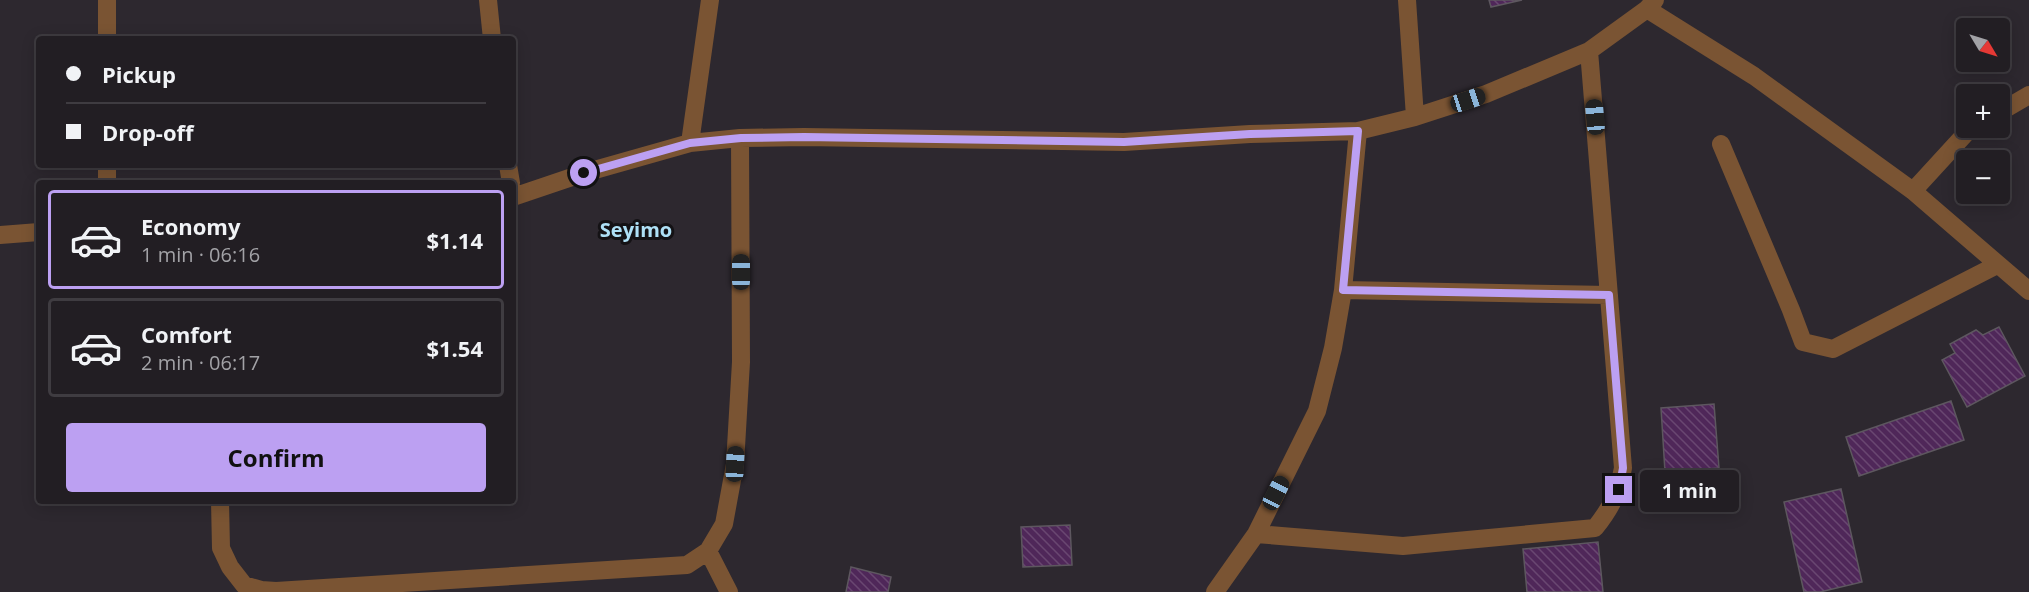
<!DOCTYPE html>
<html lang="en">
<head>
<meta charset="utf-8">
<style>
	:root { --surface:#221e23; --page:#2a272b; --text:#f1f3f6; --muted:#a2a2a6; --line:#3f3c41; --accent:#bca0f2 }
	body { margin:0; font-family:"Open Sans",sans-serif; background:var(--page); color:var(--text); height:100vh; display:flex; flex-direction:column; font-size:22px; white-space:nowrap }
	* { box-sizing:border-box; margin:0 }
	p { font-size:20px; color:var(--muted) }
	.icon { flex:none; width:33px; height:33px; fill:none; stroke:currentColor; stroke-width:2; stroke-linecap:round; stroke-linejoin:round }
	.map { position:relative; flex:1; overflow:hidden }
	.sheet { position:absolute; left:36px; top:180px; width:480px; height:324px; display:flex; flex-direction:column; background:var(--surface); border-radius:6px; box-shadow:0 3px 15px #0003,0 0 0 2px var(--line) }
	.sheet>* { flex:none }
	.hud { position:absolute; left:36px; top:36px; width:480px; height:132px; border-radius:6px; box-shadow:0 3px 15px #0003,0 0 0 2px var(--line); display:grid; align-content:center; height:132px; padding:0 30px; background:var(--surface) }
	.needle { width:39px; rotate:128deg }
	.buttons { position:absolute; left:1956px; top:18px; display:grid; gap:12px }
	.buttons a { display:grid; place-items:center; width:54px; height:54px; border-radius:6px; background:var(--surface); box-shadow:0 3px 15px #0003,0 0 0 2px var(--line); font-size:30px }
	.end { position:absolute; width:27px; height:27px; margin:-14px; border:8px solid #bca0f2; background:#111; box-shadow:0 0 0 3px #111 }
	.from { border-radius:50% }
	.bubble { position:absolute; height:42px; border-radius:6px; background:var(--surface); box-shadow:0 3px 15px #0003,0 0 0 2px var(--line); font-size:20px; font-weight:700; line-height:42px; text-align:center }
	.car { position:absolute; width:18px; height:36px; margin:-18px -9px; border-radius:8px; box-shadow:0 0 4px 2px #0007; background:linear-gradient(#222 24%,#8ab4d8 0 40%,#222 0 76%,#8ab4d8 0 86%,#222 0) }
	.hud b { display:flex; align-items:center; gap:21px; height:57px; font-size:22px }
	.hud b+b { border-top:2px solid var(--line) }
	.hud i { width:15px; height:15px; background:var(--text) }
	ul { padding:10px 0 0; list-style:none }
	li { display:flex; align-items:center; gap:18px; height:99px; margin:0 12px 9px; padding:0 18px; border:3px solid var(--line); border-radius:6px }
	li div { flex:1 }
	li b { display:block; font-size:22px }
	li em { font-style:normal; font-weight:700 }
	li.current { border-color:var(--accent) }
	li>.icon { width:54px; height:54px; stroke-width:1.5 }
	.button { display:flex; gap:12px; margin-top:auto; padding:12px 30px }
	.button a { flex:1; height:69px; border-radius:6px; background:var(--accent); color:#111; font-size:24px; font-weight:700; line-height:69px; text-align:center }
	.map>svg:first-child { display:block }
	.building { fill:url(#building-back-hatch); stroke:#5d575f; stroke-width:1.5 }
	.lines { fill:none; stroke-linecap:round; stroke-linejoin:round }
	.minor { stroke:#7a5433; stroke-width:18 }
	.route { stroke:#bca0f2; stroke-width:8 }
	.labels { text-anchor:middle; dominant-baseline:central; stroke-width:6; stroke-linejoin:round; paint-order:stroke }
	.quarter-label { font-size:20px; font-weight:bold; fill:#aee0f6; stroke:#141215 }
</style>
</head>
<body>
<div class="map">
<svg width="2029" height="592" viewBox="0 0 2029 592">
	<defs>
		<pattern id="building-back-hatch" width="6" height="6" patternUnits="userSpaceOnUse" patternTransform="scale(1.5)"><rect width="6" height="6" fill="#4f2759"/><path d="M-1 5l2 2M0 0l6 6M5-1l2 2" fill="none" stroke="#694771"/></pattern>
	</defs>
	<rect width="100%" height="100%" fill="#2d282f"/>
	<path class="building" d="M1489,0H1522L1491,7Z
		M1999,327L2025,376L1967,407L1942,360L1955,353L1950,344L1976,330L1983,335Z
		M1951,401L1964,440L1859,476L1846,437Z
		M1714,404L1719,468L1665,472L1661,408Z
		M1841,489L1862,582L1820,592H1804L1784,502Z
		M1070,525L1072,565L1023,567L1021,527Z
		M1598,542L1603,592H1527L1523,549Z
		M851,567L891,577L888,592H846Z"/>
	<g class="lines">
		<path class="minor" d="M107,0V39
			M488,0L492,39
			M1407,0L1415,117
			M1647,9L1754,76L1913,191L2029,291
			M2000,112L2029,95
			M690,143L710,0
			M1721,144L1791,310L1803,342L1833,349L1997,265
			M107,165V183
			M508,165L511,183
			M1913,191L1968,131L1974,128
			M513,197L584,173L690,143L740,138L804,137L1124,142L1250,134L1358,131L1415,117L1486,94L1589,51L1647,9L1655,0
			M0,235L39,232
			M1343,290L1609,295
			M220,501L221,548L230,567L244,585L261,590L276,591L687,565L708,551L724,524L735,464L741,362L740,138
			M1256,534L1403,546L1595,528C1611,508 1618,494 1623,468L1589,51
			M708,551L729,592
			M1215,592L1256,534L1317,411L1333,348L1343,290L1358,131"/>
	</g>
	<g class="lines">
		<path class="route" d="M584,173L690,143L741,138L804,137L1124,142L1250,134L1358,131L1343,290L1609,295L1623,468L1619,490"/>
	</g>
	<g class="labels">
		<g class="quarter-label">
			<text x="636" y="229">Seyimo</text>
		</g>
	</g>
</svg>
<div class="buttons">
<a><svg class="needle" viewBox="-14 -14 28 28"><path d="M0-13l5 13h-10z" fill="#e53935"/><path d="M0 13l5-13h-10z" fill="#a2a2a6"/></svg></a>
<a>+</a>
<a>−</a>
</div>
<i class="end from" style="left:584px;top:173px"></i>
<i class="end" style="left:1619px;top:490px"></i>
<div class="bubble" style="left:1640px;top:470px;width:99px">1 min</div>
<i class="car" style="left:1468px;top:100px;rotate:72deg"></i>
<i class="car" style="left:1595px;top:117px;rotate:355deg"></i>
<i class="car" style="left:741px;top:272px;rotate:0deg"></i>
<i class="car" style="left:735px;top:464px;rotate:3deg"></i>
<i class="car" style="left:1276px;top:493px;rotate:27deg"></i>
<div class="hud">
<b><i class="from"></i>Pickup</b>
<b><i></i>Drop-off</b>
</div>
<section class="sheet">
<ul>
<li class="current"><svg class="icon" aria-label="car" viewBox="0 0 24 24"><path d="M5 17H2v-5l4-1 3-4h7l3 4 3 1v5h-3M9 17h6M6 11h13"/><circle cx="7" cy="17" r="2"/><circle cx="17" cy="17" r="2"/></svg><div><b>Economy</b><p>1 min · 06:16</p></div><em>$1.14</em></li>
<li><svg class="icon" aria-label="car" viewBox="0 0 24 24"><path d="M5 17H2v-5l4-1 3-4h7l3 4 3 1v5h-3M9 17h6M6 11h13"/><circle cx="7" cy="17" r="2"/><circle cx="17" cy="17" r="2"/></svg><div><b>Comfort</b><p>2 min · 06:17</p></div><em>$1.54</em></li>
</ul>
<div class="button"><a>Confirm</a></div>
</section>
</div>
</body>
</html>
